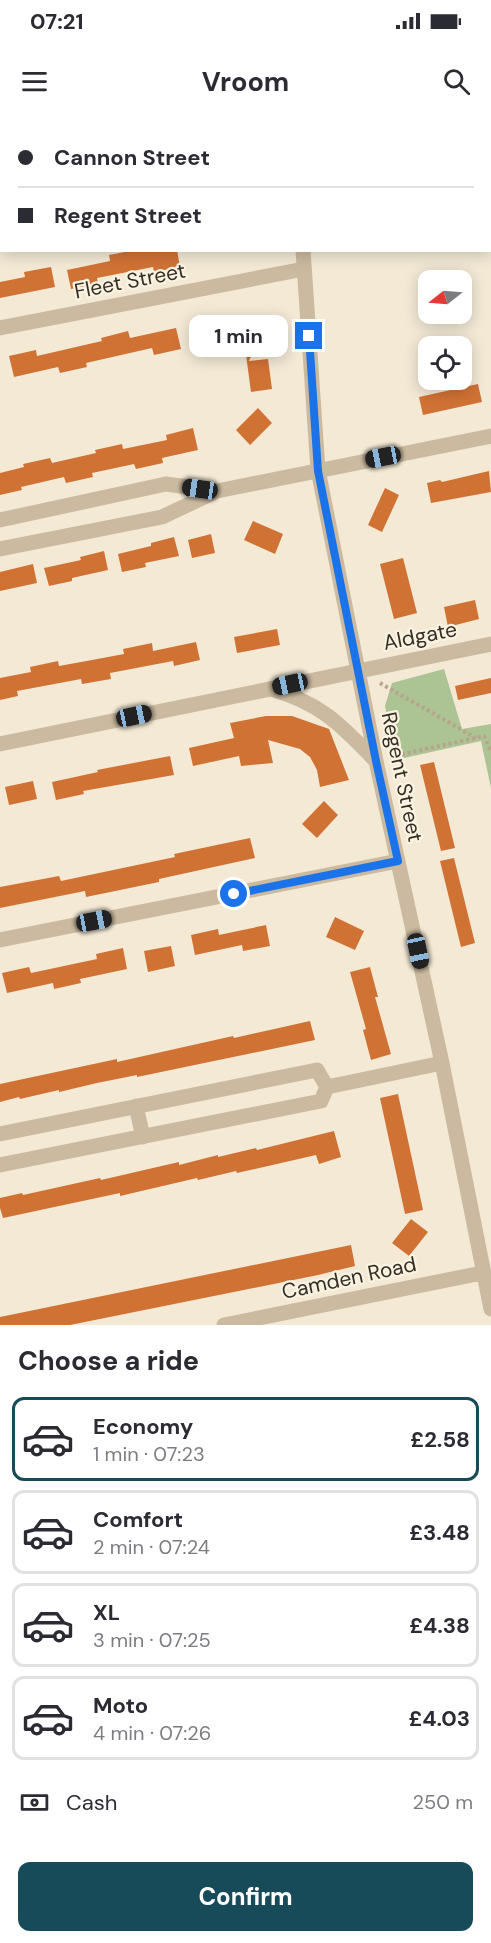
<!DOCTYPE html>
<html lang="en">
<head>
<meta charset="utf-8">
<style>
	:root { --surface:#fff; --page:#f2f2f3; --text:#2b2b33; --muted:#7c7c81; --line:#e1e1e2; --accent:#174b59 }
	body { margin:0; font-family:"DM Sans",sans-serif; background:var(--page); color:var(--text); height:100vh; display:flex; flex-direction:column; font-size:22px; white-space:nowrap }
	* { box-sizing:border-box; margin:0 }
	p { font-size:20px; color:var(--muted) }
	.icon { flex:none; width:33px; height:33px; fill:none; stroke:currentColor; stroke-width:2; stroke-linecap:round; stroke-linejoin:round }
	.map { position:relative; height:1205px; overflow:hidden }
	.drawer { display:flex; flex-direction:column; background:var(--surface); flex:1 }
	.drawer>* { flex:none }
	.banner { position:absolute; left:0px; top:0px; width:492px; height:132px; box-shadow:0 3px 15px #0003; display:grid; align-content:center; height:132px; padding:0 18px; background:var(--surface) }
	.needle { width:39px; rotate:253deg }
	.buttons { position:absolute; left:418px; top:150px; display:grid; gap:12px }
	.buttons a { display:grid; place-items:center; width:54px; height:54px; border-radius:12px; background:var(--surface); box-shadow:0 3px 15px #0003; font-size:30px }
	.end { position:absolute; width:27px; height:27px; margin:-14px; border:8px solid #1a73e8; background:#fff; box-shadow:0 0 0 3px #fff }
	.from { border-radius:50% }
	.bubble { position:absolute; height:42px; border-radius:12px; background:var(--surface); box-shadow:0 3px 15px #0003; font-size:20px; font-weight:700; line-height:42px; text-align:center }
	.car { position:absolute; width:18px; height:36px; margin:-18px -9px; border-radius:8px; box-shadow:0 0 4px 2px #0007; background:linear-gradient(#222 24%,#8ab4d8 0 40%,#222 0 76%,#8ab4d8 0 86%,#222 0) }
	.banner b { display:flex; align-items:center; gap:21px; height:57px; font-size:22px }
	.banner b+b { border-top:2px solid var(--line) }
	.banner i { width:15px; height:15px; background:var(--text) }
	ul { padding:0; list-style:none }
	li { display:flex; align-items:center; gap:18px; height:84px; margin:0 12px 9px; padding:0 6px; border:3px solid var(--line); border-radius:12px }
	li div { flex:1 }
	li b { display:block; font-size:22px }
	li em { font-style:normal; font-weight:700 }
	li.on { border-color:var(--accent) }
	li>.icon { width:54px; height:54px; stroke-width:1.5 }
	h2 { padding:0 18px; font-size:27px; line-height:72px }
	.pay { display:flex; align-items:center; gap:15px; height:66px; padding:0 18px; font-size:22px }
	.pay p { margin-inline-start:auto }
	.action { display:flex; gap:12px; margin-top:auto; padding:12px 18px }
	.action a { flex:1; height:69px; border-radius:12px; background:var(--accent); color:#fff; font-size:24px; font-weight:700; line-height:69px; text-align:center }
	.status { display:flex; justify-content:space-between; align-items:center; height:42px; padding:0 30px; background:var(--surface); direction:ltr }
	.status svg { height:16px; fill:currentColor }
	header { display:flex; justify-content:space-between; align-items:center; height:78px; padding:0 18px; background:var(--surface); font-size:27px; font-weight:700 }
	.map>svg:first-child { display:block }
	.green { fill:#acc394 }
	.building { fill:#d17235 }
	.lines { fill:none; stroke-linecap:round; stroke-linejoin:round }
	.path { stroke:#b7a48b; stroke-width:4; stroke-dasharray:3 3; stroke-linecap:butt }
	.street { stroke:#cbbaa0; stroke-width:15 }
	.route { stroke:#1a73e8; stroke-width:8 }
	.labels { text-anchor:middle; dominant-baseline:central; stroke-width:4.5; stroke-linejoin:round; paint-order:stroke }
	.street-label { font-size:21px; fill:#352c24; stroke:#faf3e1 }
</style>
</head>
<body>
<div class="status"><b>07:21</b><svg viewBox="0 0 49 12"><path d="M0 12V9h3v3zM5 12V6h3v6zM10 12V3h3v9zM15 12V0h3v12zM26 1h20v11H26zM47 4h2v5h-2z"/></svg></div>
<header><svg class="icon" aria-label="menu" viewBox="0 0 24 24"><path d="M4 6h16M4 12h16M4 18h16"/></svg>Vroom<svg class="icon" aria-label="search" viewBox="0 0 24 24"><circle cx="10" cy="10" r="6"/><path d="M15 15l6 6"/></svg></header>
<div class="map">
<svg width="491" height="1205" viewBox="0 0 491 1205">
	<rect width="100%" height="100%" fill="#f3e9d5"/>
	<path class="green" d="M444,549L462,609L491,604V668L481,621L395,640L385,586L392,563Z"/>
	<path class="building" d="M135,130H177L180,147L154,152L153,147L97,158L98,164L71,169L67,150L110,141L109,135Z
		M51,147L55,167L0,178V162L25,157L24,152Z
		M236,195L264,207L249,241L268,239L272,269L251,272L244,220L228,212Z
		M176,208L181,229L154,235L152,228L86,243L87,247L60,253L58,247L14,257L9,236L36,230L37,236L102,221L101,218L128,211L130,218Z
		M478,264L482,282L423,295L419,277Z
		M258,288L272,303L250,325L236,310Z
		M193,308L198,330L162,338L163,343L136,349L134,344L92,353L93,357L66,363L64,357L21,367L22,370L0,375V353L24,347L23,344L50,338L52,343L96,333L95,330L122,324L123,329L167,320L166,315Z
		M489,351L491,372L431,383L427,363L440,360L442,362Z
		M385,368L399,375L382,412L368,405Z
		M253,401L283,414L275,434L244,420Z
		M211,414L215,433L192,438L188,420Z
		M174,417L179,436L145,443L146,447L122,452L118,434L151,426V423Z
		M104,431L108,450L72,458V461L49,466L44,448L81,440L80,437Z
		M403,438L417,493L394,499L380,444Z
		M33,444L37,463L0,471V452Z
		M475,480L479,499L448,507L444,487Z
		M277,509L280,525L237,533L234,517Z
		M196,522L200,540L174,546L173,541L110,553L111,559L82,564L81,559L17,571L18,576L0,580V558L31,552L30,547L58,541L59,546L92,540L124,534L123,529L152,523L153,531Z
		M491,558V573L458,580L455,566Z
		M266,596H292L329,609L349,660L320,667L317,650L310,637L300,629L268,620L273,643L241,646L239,636L193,646L189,628L234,618L230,603Z
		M170,636L174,655L83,671L84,674L56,680L52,662L98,652L97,650Z
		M434,642L455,728L441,731L420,645Z
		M33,661L37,679L9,685L5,667Z
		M324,681L338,695L317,718L302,704Z
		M250,718L255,738L159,759V762L86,777L85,771L0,788V767L59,756L61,761L175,737L174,734Z
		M454,738L475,823L461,827L440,741Z
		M335,797L364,811L355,830L326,817Z
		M266,805L270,826L243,831L242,825L195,835L191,815L218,809L219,815Z
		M171,826L175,846L148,852L144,831Z
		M123,828L127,849L80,859L81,863L54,869L53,863L7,873L2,853L29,847L31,853L97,839L96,834Z
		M370,847L378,877H375L391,934L371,940L363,910L366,909L350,852Z
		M310,901L315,920L137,957V955L97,963L59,972V970L20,979L19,977L0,982V964L117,939V942L233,916L234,918Z
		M398,974L423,1090L405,1094L380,978Z
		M334,1011L341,1037L319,1044L316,1035L237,1053L236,1051L198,1060L197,1058L120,1076V1073L3,1098L0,1088V1078L22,1073L23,1075L100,1058L101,1060L179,1042V1045L218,1035V1037L256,1028L257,1030Z
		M411,1099L428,1112L409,1136L392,1123Z
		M351,1125L355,1146L318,1155L70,1205H0V1197Z"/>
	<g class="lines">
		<path class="path" d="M380,563L476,618
			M390,637L484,616L491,631"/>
		<path class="street" d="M173,0V2
			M292,0V2
			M61,2L63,0
			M0,46L2,45
			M303,130L318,350L376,641L442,943L491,1189
			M0,208L304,149
			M0,400L166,364L217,371
			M0,429L162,397L217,371L491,316
			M271,569C321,583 341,605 376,641
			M0,624L491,524
			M0,820L398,741
			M136,986L143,1017
			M0,1014L317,950L327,967
			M0,1045L321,981L327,967L442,943
			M224,1205L482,1153"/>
	</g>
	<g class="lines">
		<path class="route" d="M234,774L398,741L376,641L318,351L309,216"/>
	</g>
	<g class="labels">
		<g class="street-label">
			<text transform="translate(130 161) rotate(-11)">Fleet Street</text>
			<text transform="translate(420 516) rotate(-11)">Aldgate</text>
			<text transform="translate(402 657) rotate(78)">Regent Street</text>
			<text transform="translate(349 1158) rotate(-12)">Camden Road</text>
		</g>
	</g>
</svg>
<div class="buttons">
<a><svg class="needle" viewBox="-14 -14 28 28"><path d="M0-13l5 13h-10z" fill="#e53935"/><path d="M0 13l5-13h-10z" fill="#7c7c81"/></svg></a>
<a><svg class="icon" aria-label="locate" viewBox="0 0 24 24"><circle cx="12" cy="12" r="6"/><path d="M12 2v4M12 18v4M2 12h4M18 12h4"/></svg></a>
</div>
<i class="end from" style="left:234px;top:774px"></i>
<i class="end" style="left:309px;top:216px"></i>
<div class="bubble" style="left:189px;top:195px;width:99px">1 min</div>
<i class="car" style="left:383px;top:337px;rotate:259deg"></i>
<i class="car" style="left:200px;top:369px;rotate:278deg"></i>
<i class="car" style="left:290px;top:564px;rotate:258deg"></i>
<i class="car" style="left:134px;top:596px;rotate:78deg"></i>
<i class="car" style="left:94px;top:801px;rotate:79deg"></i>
<i class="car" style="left:418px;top:831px;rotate:168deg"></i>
<div class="banner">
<b><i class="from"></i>Cannon Street</b>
<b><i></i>Regent Street</b>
</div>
</div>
<section class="drawer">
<h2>Choose a ride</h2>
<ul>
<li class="on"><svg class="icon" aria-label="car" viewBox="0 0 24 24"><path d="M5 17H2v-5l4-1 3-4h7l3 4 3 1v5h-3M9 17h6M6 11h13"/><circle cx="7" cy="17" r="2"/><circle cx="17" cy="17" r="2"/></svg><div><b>Economy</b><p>1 min · 07:23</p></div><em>£2.58</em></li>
<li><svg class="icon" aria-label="car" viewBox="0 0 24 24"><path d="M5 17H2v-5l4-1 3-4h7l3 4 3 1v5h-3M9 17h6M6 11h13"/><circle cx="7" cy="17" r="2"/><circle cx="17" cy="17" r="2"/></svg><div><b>Comfort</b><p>2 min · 07:24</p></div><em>£3.48</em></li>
<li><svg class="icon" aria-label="car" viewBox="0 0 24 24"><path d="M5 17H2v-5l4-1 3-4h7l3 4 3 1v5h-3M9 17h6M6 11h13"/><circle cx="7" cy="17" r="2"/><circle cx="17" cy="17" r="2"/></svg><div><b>XL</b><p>3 min · 07:25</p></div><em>£4.38</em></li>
<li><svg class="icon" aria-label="car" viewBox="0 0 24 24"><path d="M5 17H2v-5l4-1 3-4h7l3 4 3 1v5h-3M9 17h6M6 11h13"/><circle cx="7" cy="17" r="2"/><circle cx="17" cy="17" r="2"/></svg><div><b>Moto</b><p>4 min · 07:26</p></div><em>£4.03</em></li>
</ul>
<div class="pay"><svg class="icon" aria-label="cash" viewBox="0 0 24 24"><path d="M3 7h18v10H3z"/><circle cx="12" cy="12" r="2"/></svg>Cash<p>250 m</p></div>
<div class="action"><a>Confirm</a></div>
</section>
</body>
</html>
